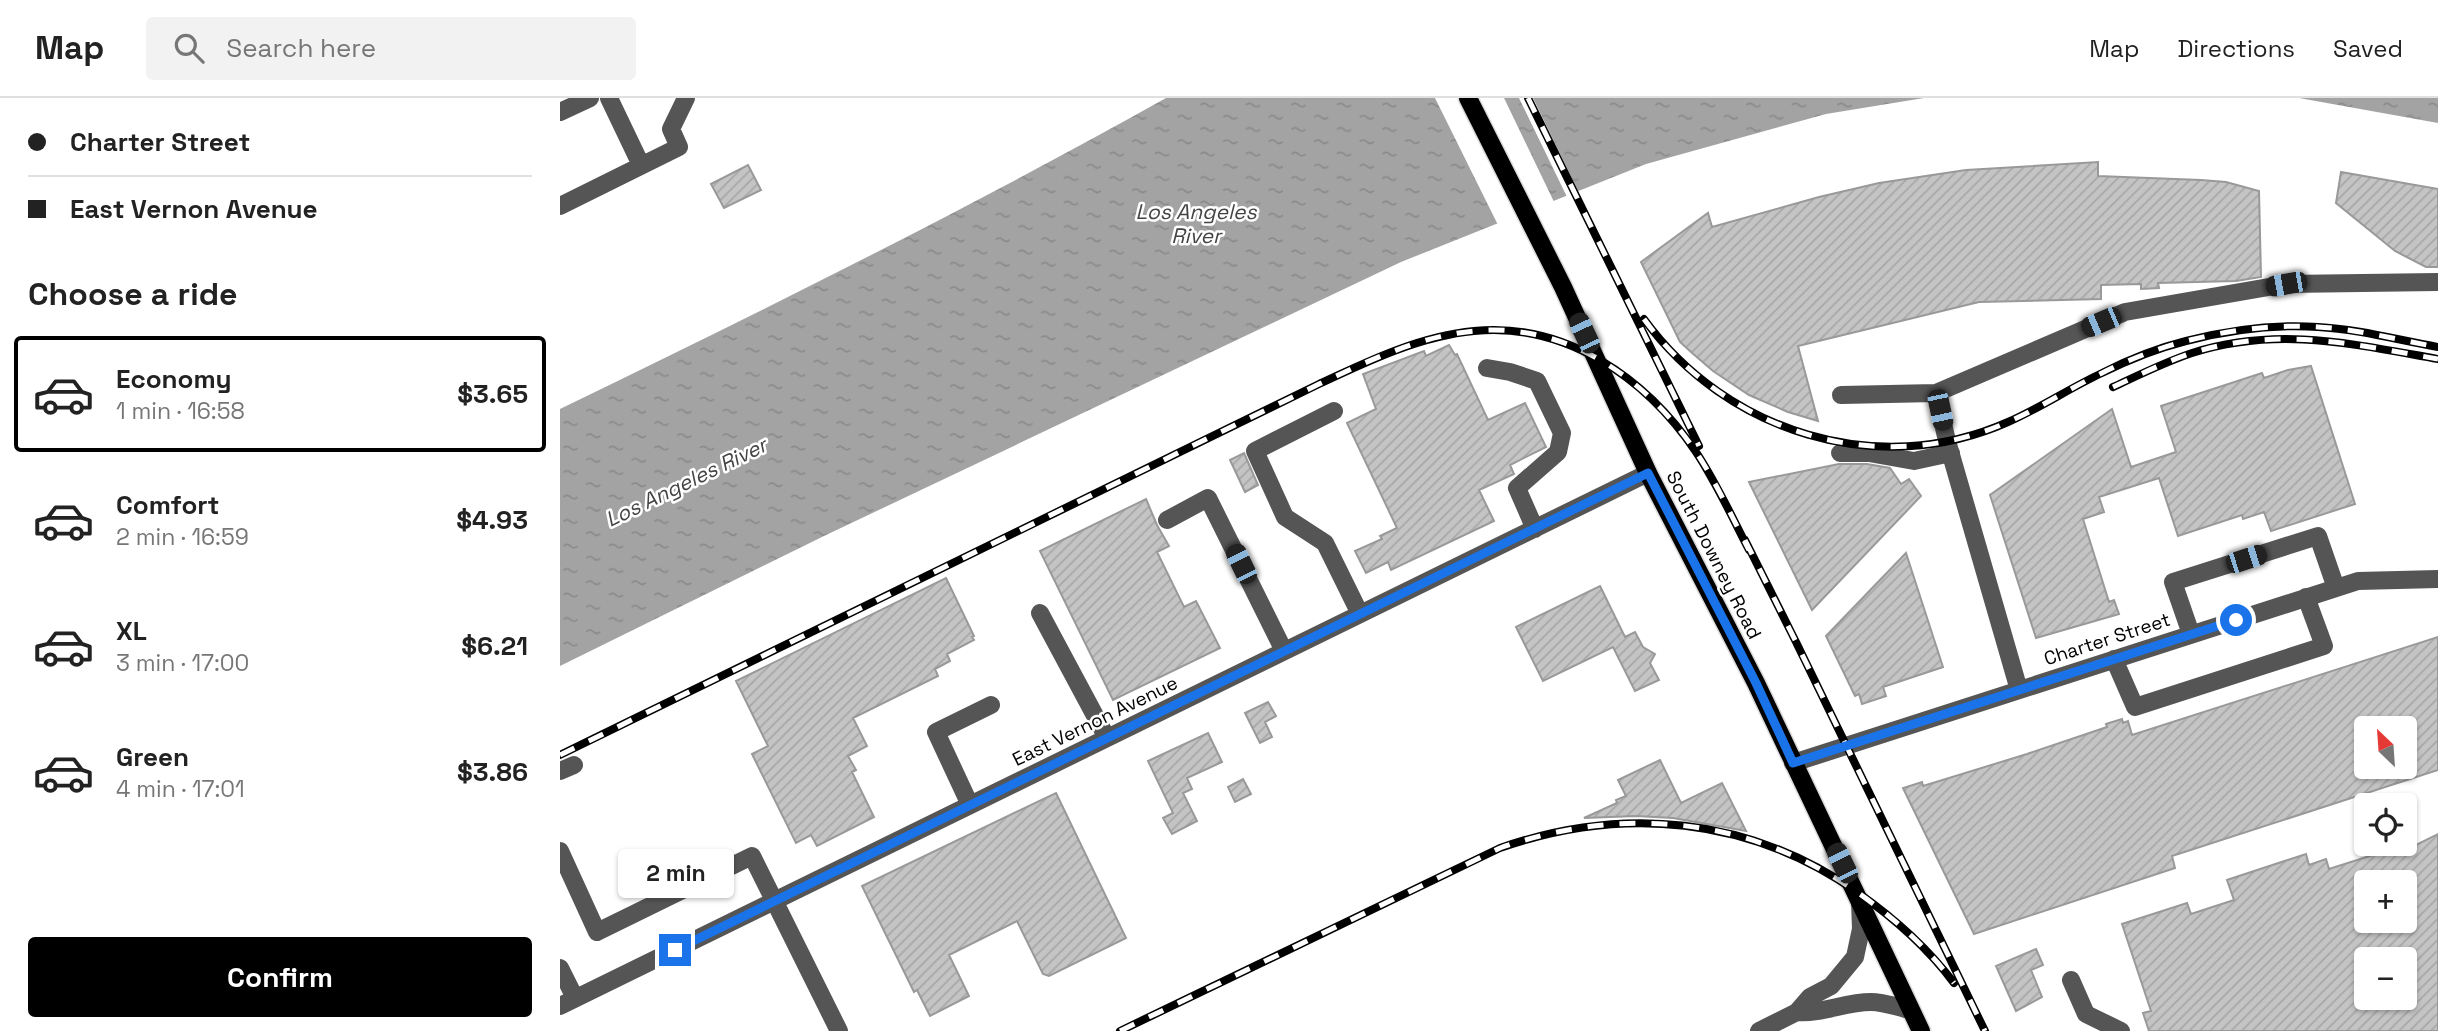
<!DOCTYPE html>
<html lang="en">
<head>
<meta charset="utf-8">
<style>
	:root { --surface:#fff; --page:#f2f2f2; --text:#222; --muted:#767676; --line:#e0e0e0; --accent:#000 }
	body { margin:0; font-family:"Space Grotesk",sans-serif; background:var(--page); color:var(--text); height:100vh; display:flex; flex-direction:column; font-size:26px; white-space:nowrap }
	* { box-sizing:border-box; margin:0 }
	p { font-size:23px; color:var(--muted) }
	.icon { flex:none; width:38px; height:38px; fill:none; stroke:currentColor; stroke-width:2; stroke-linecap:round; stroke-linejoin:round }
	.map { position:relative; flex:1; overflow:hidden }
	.sheet { display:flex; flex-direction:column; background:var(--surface); width:560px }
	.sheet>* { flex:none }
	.top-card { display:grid; align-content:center; height:154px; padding:0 28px; background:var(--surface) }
	.needle { width:46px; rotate:335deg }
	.fabs { position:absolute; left:1794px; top:618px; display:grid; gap:14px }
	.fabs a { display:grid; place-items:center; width:63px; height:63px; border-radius:7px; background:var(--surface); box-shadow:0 2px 5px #0004; font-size:35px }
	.end { position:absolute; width:32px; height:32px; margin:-16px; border:9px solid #1a73e8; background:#fff; box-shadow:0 0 0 4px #fff }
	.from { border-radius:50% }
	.bubble { position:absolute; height:49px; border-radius:7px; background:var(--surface); box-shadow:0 2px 5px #0004; font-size:23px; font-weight:800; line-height:49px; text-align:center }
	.car { position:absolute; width:21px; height:42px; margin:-21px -10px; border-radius:9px; box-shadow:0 0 5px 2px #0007; background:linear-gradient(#222 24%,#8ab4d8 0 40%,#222 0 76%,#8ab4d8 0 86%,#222 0) }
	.top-card b { display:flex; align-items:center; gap:24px; height:66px; font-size:26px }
	.top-card b+b { border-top:2px solid var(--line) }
	.top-card i { width:18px; height:18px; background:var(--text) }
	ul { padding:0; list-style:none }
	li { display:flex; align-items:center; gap:21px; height:116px; margin:0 14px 10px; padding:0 14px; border:4px solid transparent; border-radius:7px }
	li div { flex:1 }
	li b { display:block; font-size:26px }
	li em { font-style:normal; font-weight:800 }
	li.selected { border-color:var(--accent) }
	li>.icon { width:63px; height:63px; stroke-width:1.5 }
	h2 { padding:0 28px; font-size:32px; line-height:84px }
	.cta { display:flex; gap:14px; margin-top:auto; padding:14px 28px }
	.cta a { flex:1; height:80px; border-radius:7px; background:var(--accent); color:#fff; font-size:28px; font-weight:800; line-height:80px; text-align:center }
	header { display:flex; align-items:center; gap:42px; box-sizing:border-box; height:98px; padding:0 35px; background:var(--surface); border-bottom:2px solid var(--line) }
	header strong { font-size:33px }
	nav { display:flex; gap:38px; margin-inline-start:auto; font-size:24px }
	.search { width:490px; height:63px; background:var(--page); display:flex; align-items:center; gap:18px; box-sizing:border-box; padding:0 24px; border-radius:7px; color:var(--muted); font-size:26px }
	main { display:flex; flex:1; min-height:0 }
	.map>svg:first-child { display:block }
	.water { fill:url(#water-ripples) }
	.pier { fill:#fff }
	.building { fill:url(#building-hatch); stroke:#999; stroke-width:2; fill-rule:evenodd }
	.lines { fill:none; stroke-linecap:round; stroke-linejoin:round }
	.major-casing { stroke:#dbdbdb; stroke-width:21 }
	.minor { stroke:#555; stroke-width:18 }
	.major { stroke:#000; stroke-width:18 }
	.rail-casing { stroke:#000; stroke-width:8 }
	.rail { stroke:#fff; stroke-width:5; stroke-dasharray:16; stroke-linecap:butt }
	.route { stroke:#1a73e8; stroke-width:9 }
	.labels { text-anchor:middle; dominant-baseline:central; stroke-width:5; stroke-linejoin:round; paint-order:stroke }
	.street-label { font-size:19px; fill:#000; stroke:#fff }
	.water-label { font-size:21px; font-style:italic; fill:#444; stroke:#fff }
</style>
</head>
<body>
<header>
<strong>Map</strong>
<div class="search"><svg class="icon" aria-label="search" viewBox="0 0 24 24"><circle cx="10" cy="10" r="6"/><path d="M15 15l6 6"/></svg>Search here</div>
<nav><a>Map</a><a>Directions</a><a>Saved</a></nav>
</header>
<main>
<section class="sheet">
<div class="top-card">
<b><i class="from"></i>Charter Street</b>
<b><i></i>East Vernon Avenue</b>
</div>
<h2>Choose a ride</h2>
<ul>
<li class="selected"><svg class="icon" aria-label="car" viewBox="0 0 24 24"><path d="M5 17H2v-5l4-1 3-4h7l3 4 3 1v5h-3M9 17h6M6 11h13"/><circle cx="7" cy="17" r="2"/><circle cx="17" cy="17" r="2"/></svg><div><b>Economy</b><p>1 min · 16:58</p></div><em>$3.65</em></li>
<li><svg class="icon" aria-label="car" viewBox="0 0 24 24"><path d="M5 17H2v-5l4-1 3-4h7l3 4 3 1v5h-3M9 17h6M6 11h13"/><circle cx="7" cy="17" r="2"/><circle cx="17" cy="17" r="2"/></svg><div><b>Comfort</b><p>2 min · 16:59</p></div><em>$4.93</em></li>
<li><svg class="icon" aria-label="car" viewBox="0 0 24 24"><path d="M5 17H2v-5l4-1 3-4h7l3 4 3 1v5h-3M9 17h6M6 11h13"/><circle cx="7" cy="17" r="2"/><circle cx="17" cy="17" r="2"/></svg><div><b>XL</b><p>3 min · 17:00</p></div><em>$6.21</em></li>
<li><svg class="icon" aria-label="car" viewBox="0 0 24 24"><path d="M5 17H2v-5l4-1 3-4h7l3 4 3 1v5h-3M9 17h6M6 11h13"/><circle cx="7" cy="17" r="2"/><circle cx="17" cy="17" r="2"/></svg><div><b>Green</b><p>4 min · 17:01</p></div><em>$3.86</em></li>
</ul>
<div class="cta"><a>Confirm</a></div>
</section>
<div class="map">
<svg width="1878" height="933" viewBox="0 0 1878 933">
	<defs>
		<pattern id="water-ripples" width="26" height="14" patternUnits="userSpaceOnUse" patternTransform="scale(1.75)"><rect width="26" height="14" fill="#a3a3a3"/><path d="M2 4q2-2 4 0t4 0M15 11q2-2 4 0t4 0" fill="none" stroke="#8b8b8b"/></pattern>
		<pattern id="building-hatch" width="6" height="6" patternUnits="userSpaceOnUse" patternTransform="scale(1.75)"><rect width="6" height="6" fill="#c4c4c4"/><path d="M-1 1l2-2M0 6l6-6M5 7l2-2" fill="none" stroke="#a7a7a7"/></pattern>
	</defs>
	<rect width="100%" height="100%" fill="#fff"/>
	<path class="water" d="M606,0H1364L1266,16L1086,66L841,164L264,438L0,568V311C204,212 408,111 606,0Z
		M1739,0H1878V25Z"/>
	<path class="pier" d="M875,0H944L995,106L939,129Z
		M959,0H973L1020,97L1008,101Z"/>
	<path class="building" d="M1538,64V78L1641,82L1666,84L1699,93L1701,179L1676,183L1598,185L1599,190L1581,191V186L1541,187V201L1419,204L1238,248L1258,323L1228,314L1189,297L1153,273L1131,254L1120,244L1081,164L1148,115L1152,129L1259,99L1319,85L1406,72Z
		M188,67L201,92L164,110L151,86Z
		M1781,74L1878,91V169H1866L1835,153L1776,105Z
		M889,247L895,257L897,256L928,322L965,305L986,349L950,367L954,376L919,392L934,423L831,472L828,464L806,475L795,453L822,441L820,438L837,430L787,325L816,311L803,276L864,253L866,258Z
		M1751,268L1795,406L1711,433L1704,414L1683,421L1682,417L1618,438L1599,380L1539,399L1544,414L1523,421L1549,504L1554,502L1559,516L1476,540L1430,397L1552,311L1571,369L1616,354L1601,308L1702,275L1704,280L1728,272Z
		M684,355L698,387L685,394L670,362Z
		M1279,366H1307L1330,370L1341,386L1349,381L1361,398L1252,512L1189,384Z
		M586,401L597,427L609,448L597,454L624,509L636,503L660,550L553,602L480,453Z
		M1346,455L1383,569L1323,589L1326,598L1302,606L1299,596L1295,598L1266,538Z
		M386,480L414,538L412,539L414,542L387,556L390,563L375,571L378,578L293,620L307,648L288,658L296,672L292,674L314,719L257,748L251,737L236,745L192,656L208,648L176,583Z
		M1040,488L1065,539L1075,534L1083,549L1095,556L1090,565L1099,582L1075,593L1053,549L983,583L956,529Z
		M1878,539V672L1612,758L1615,770L1414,836L1343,690L1362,684L1363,688L1467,656L1547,629L1546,626L1562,621L1563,625L1568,623L1572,637ZM1806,630H1844V668H1806Z
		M708,604L716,618L705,624L712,639L700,645L685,615Z
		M648,635L662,664L627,680L632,691L623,695L637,723L612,736L603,720L613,715L588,663Z
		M1100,662L1121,705L1162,685L1186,733L1113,720L1076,718L1024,720L1057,705L1056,702L1066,698L1058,682Z
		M683,681L691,696L675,704L668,689Z
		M496,695L566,840L489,878L483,876L457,823L389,857L409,898L370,918L357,892L354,894L302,788Z
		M1878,736V933H1589L1583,915L1591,913L1562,826L1627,805L1631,816L1674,802L1667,782L1746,756L1749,767L1766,761L1769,771L1844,747L1846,752ZM1806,784H1844V822H1806ZM1806,861H1844V900H1806Z
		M1476,851L1483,867L1471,872L1482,899L1456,913L1436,868Z"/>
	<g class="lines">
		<defs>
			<path id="major" d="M908,0L1003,189L1088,375L1196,585L1361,933"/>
		</defs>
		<use href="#major" class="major-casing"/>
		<path class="minor" d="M49,0L81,67
			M0,14L30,0
			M0,108L119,49L111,31L126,0
			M927,270L950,274L977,283L1002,335L998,354L957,390L975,431
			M1281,297L1376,295
			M774,313L695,353L725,419L765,445L800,516
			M1280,355H1309L1354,363L1391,355
			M607,422L648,400L724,553
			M480,515L547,640
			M1631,536L1613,484L1758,438L1776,490
			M1554,561L1575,609L1764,548L1746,499
			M1459,592L1387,343L1376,295L1565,214L1726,186L1878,184
			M1233,665L1798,483L1878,481
			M0,673L14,667
			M410,707L376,634L431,607
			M0,753L37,834L192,758L279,933
			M0,870L15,900
			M1511,882L1526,916L1561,933
			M0,908L1088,375
			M1237,914C1262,916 1285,904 1311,904C1323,904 1337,909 1350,912
			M1199,933L1237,914L1250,899L1271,888L1295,859L1301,831L1300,804"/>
		<use href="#major" class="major"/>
		<defs>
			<path id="rail" d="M968,0L1139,348
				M1084,221C1166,334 1318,382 1448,324C1480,310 1510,290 1542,275C1568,262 1598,250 1626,243C1669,232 1713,226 1758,229C1798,231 1838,242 1878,249
				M1553,289C1579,277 1605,264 1632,255C1718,228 1792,246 1878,261
				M1185,442L1236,544L1425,933
				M0,657L759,286C808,263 860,238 914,233C1006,224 1086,280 1136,354C1156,384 1172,419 1189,452
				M560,933L940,750C1063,707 1190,719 1297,794C1334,820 1367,849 1394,885"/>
		</defs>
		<use href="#rail" class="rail-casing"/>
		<use href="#rail" class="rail"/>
	</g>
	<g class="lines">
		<path class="route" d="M115,852L1088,375L1196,585L1233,665L1676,522"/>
	</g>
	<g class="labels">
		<g class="street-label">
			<text transform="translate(1154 457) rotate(63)">South Downey Road</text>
			<text transform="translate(1547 541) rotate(-18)">Charter Street</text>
			<text transform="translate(535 623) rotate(-26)">East Vernon Avenue</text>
		</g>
		<g class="water-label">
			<text x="636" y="113">Los Angeles<tspan x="636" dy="24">River</tspan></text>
			<text transform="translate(126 384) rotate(-26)">Los Angeles River</text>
		</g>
	</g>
</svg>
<div class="fabs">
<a><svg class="needle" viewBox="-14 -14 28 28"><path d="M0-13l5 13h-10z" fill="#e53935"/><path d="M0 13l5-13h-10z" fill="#767676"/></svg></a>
<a><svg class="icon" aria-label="locate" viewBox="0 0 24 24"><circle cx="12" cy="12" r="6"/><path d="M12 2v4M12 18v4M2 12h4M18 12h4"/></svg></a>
<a>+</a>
<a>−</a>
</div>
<i class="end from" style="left:1676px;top:522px"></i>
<i class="end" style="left:115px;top:852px"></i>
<div class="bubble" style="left:58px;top:751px;width:116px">2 min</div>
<i class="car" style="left:1726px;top:186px;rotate:260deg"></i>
<i class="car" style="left:1541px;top:224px;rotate:247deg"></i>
<i class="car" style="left:1024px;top:235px;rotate:335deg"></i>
<i class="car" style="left:1380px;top:312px;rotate:168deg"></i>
<i class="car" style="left:1686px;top:461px;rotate:72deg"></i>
<i class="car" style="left:681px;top:466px;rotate:334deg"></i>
<i class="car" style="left:1282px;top:765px;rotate:334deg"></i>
</div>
</main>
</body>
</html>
